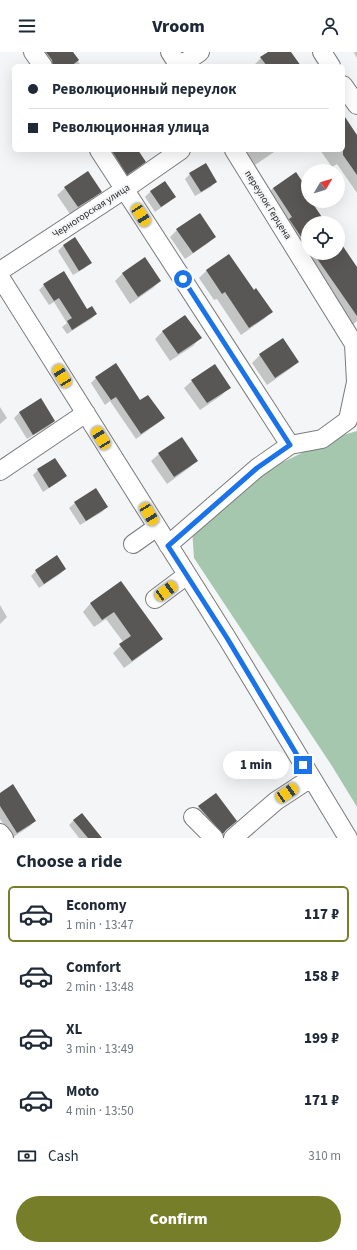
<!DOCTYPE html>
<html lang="en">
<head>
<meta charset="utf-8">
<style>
	:root { --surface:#fff; --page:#f6f6f7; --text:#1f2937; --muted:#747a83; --line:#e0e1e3; --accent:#777e29 }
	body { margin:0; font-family:"Source Sans 3",sans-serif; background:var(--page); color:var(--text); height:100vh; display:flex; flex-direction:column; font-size:15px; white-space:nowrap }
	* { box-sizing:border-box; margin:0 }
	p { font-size:13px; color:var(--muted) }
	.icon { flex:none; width:22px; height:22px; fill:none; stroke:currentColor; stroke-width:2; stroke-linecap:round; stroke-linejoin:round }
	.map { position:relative; height:786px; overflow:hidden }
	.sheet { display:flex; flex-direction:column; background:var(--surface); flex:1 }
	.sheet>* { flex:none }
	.guide { position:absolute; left:12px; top:12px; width:333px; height:88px; border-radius:6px; box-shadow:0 4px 16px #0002; display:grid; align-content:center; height:88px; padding:0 16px; background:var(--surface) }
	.needle { width:26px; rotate:52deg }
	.controls { position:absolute; left:301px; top:112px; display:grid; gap:8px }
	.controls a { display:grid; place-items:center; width:44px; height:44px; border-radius:50%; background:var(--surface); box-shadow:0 4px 16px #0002; font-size:20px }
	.end { position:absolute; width:18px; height:18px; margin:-9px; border:5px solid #1a73e8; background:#fff; box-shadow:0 0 0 2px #fff }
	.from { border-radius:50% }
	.bubble { position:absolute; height:28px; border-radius:14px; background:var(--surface); box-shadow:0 4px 16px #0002; font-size:13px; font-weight:800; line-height:28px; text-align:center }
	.car { position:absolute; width:12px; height:24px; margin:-12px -6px; border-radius:5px; box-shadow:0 0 3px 1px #0007; background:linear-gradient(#f5c518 24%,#345 0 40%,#f5c518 0 76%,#345 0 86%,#f5c518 0) }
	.guide b { display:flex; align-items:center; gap:14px; height:38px; font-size:15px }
	.guide b+b { border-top:1px solid var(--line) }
	.guide i { width:10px; height:10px; background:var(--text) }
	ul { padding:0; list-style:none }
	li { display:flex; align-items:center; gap:12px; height:56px; margin:0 8px 6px; padding:0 8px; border:2px solid transparent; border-radius:6px }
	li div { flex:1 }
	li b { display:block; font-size:15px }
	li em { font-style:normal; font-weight:800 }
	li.on { border-color:var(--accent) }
	li>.icon { width:36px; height:36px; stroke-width:1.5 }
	h2 { padding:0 16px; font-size:18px; line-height:48px }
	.pay { display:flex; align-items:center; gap:10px; height:44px; padding:0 16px; font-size:15px }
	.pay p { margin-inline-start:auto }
	.action { display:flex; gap:8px; margin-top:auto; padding:8px 16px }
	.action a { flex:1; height:46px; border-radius:24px; background:var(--accent); color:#fff; font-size:16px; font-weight:800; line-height:46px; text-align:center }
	header { display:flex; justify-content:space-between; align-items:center; height:52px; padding:0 16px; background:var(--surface); font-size:18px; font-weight:800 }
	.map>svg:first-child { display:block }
	.forest { fill:#a4c7ae }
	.shadow { fill:#0003 }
	.building { fill:#585756 }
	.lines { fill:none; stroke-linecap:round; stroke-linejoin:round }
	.minor-casing { stroke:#7a7b7c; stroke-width:20 }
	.minor { stroke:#fff; stroke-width:18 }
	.route { stroke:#1a73e8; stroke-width:5 }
	.labels { text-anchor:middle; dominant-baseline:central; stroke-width:4; stroke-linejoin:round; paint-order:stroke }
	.street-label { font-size:10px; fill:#29292a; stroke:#f4f5f6 }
</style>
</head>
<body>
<header><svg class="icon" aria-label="menu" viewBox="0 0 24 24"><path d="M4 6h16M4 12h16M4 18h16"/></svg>Vroom<svg class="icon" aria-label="person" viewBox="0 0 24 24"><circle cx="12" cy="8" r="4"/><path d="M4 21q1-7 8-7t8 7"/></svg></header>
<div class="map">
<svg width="357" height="786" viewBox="0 0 357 786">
	<rect width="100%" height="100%" fill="#f4f5f6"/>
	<path class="forest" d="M357,379V755L332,714L194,506L192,477L250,426L333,386Z"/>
	<path class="shadow" d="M33,0H72L81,14H43Z
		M269,0H290L300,14H254V13L261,6Z
		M355,0H357V6L354,1Z
		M343,73L357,85V141L337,112L332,115L320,98H343Z
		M98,98H137L145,109L137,117L120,129Z
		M245,98H277L255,113Z
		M205,112L216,129L211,135L195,144L185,127L190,122Z
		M296,121L308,140V149H310L325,171H308V201H338V190L357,217V269L351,274L266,144L273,136Z
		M165,130L175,145L169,150L155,160L145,145L150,140Z
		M65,136L100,140L93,147L70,162L57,143Z
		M177,178L215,185L207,192L185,207L170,185Z
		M75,187L90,210L85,216L73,223L58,199L63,194Z
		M145,206L160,229L153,236L130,252L115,229L122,222Z
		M207,218L254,239L271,260L264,267L241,283L217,247L214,248L199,226Z
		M44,233L87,258L96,262L91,267L67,282L62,275L67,271L54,250L49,253L39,238Z
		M163,279L200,286L193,294L170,309L155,287Z
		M260,303L298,310L290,317L267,333L252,311Z
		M96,326L140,350L163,366L158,371L136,387L110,349L105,353L91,331Z
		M192,329L229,335L222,343L200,358L184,336Z
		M41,348L54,369L49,374L27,387L14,366L19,361Z
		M0,355L7,366L0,372Z
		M159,402L197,409L189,416L167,432L151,409Z
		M38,418L65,424L60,429L43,440L33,423Z
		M96,438L107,455L102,460L80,473L69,456L75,451Z
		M65,517L60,522L39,536L31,524L36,519Z
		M120,530L161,587L154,594L124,616L113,601L124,591L106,567L94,575L83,560L90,552Z
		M0,553L7,565L0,572Z
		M0,742L35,769L30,774L12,786L0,767Z
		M199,755L223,780L218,786L192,762Z
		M74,768L101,786H79L69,773Z"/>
	<path class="building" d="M46,0H73L79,8L71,14H53L52,8Z
		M268,0H291L301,14H267L260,5Z
		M343,62L357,83V123L343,103Z
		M114,98H138L146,110L127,123L112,99Z
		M206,111L217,130L201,140L189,121Z
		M88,119L102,140L78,155L64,135Z
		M296,120L308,138V149H311L326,171H308V195L289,167L292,165L273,136Z
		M165,129L176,145L161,155L150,139Z
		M200,161L216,185L193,201L176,177Z
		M75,185L92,211L79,219L63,193Z
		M338,187L357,215V264L316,205L321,201H338Z
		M229,202L254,238L256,236L273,260L249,276L225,240L222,242L206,218Z
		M145,205L161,229L138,245L122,221Z
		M64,219L87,257L92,254L97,262L72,278L67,269L72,266L59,246L54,249L43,232Z
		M185,263L202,286L178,302L162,279Z
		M283,286L299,310L275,326L259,302Z
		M116,311L140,348L148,343L165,366L141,382L116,345L111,348L95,325Z
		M215,312L231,336L207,351L191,328Z
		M41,346L55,369L33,383L19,360Z
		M182,385L198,409L174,425L158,401Z
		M55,406L67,424L49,436L37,417Z
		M96,436L108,455L86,469L74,450Z
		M57,503L66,517L44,532L35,518Z
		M121,529L163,587L132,609L119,592L131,584L114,560L102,568L90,551Z
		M13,732L36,769L17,781L0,754V741Z
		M216,741L237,769L226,778L223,782L198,754Z
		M82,761L102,786H88L73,768Z"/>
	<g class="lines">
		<defs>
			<path id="minor" d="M33,0L43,14
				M170,0L179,14
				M322,0L331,14
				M183,14L187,9L200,0
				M343,33L357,53
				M99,98L290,393
				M0,219L125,137L181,98
				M0,225L227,586L348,786
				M0,419L86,361
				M133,492L157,475
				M168,493L257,416L290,393L322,387L348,368L356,330L354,292L234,98
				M155,547L187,523
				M193,765L214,786
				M0,781L4,786
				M233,786L276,749L311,726"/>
		</defs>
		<use href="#minor" class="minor-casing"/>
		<use href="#minor" class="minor"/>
	</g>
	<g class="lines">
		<path class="route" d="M183,227L290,393L257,416L168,494L227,586L303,713"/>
	</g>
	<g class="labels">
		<g class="street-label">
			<text transform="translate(268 153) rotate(58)">переулок Герцена</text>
			<text transform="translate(91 159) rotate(-33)">Черногорская улица</text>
		</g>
	</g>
</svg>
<div class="controls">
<a><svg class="needle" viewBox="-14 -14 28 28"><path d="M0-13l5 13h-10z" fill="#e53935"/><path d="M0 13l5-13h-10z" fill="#747a83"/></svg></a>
<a><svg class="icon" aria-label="locate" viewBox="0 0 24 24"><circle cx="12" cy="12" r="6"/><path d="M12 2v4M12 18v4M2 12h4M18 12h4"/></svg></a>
</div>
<i class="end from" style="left:183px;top:227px"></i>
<i class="end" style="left:303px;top:713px"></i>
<div class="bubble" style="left:223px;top:699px;width:66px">1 min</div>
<i class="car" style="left:141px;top:163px;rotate:147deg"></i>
<i class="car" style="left:62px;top:324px;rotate:328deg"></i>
<i class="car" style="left:101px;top:386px;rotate:328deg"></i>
<i class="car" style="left:149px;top:462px;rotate:148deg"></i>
<i class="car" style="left:166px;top:539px;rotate:54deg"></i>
<i class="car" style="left:287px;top:741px;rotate:56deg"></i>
<div class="guide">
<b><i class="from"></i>Революционный переулок</b>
<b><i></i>Революционная улица</b>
</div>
</div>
<section class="sheet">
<h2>Choose a ride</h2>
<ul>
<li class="on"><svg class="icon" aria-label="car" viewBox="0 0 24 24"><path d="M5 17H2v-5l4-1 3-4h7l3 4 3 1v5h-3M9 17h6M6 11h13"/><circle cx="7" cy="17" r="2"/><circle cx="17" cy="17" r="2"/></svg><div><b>Economy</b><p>1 min · 13:47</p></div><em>117 ₽</em></li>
<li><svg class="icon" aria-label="car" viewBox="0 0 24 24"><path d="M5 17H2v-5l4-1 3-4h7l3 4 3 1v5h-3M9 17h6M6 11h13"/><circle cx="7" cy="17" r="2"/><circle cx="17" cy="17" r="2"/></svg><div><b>Comfort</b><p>2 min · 13:48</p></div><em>158 ₽</em></li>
<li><svg class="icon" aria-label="car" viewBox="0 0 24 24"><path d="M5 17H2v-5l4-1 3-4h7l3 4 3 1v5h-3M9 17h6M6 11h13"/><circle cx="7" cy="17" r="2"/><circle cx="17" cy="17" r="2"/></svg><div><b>XL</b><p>3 min · 13:49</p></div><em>199 ₽</em></li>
<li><svg class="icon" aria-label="car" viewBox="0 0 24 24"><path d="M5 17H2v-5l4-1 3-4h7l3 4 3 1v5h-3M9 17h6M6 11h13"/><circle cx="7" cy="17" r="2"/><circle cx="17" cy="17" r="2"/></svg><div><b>Moto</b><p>4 min · 13:50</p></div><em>171 ₽</em></li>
</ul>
<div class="pay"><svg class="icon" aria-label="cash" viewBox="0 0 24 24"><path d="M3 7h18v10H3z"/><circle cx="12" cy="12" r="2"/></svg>Cash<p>310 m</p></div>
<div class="action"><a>Confirm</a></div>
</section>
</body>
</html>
